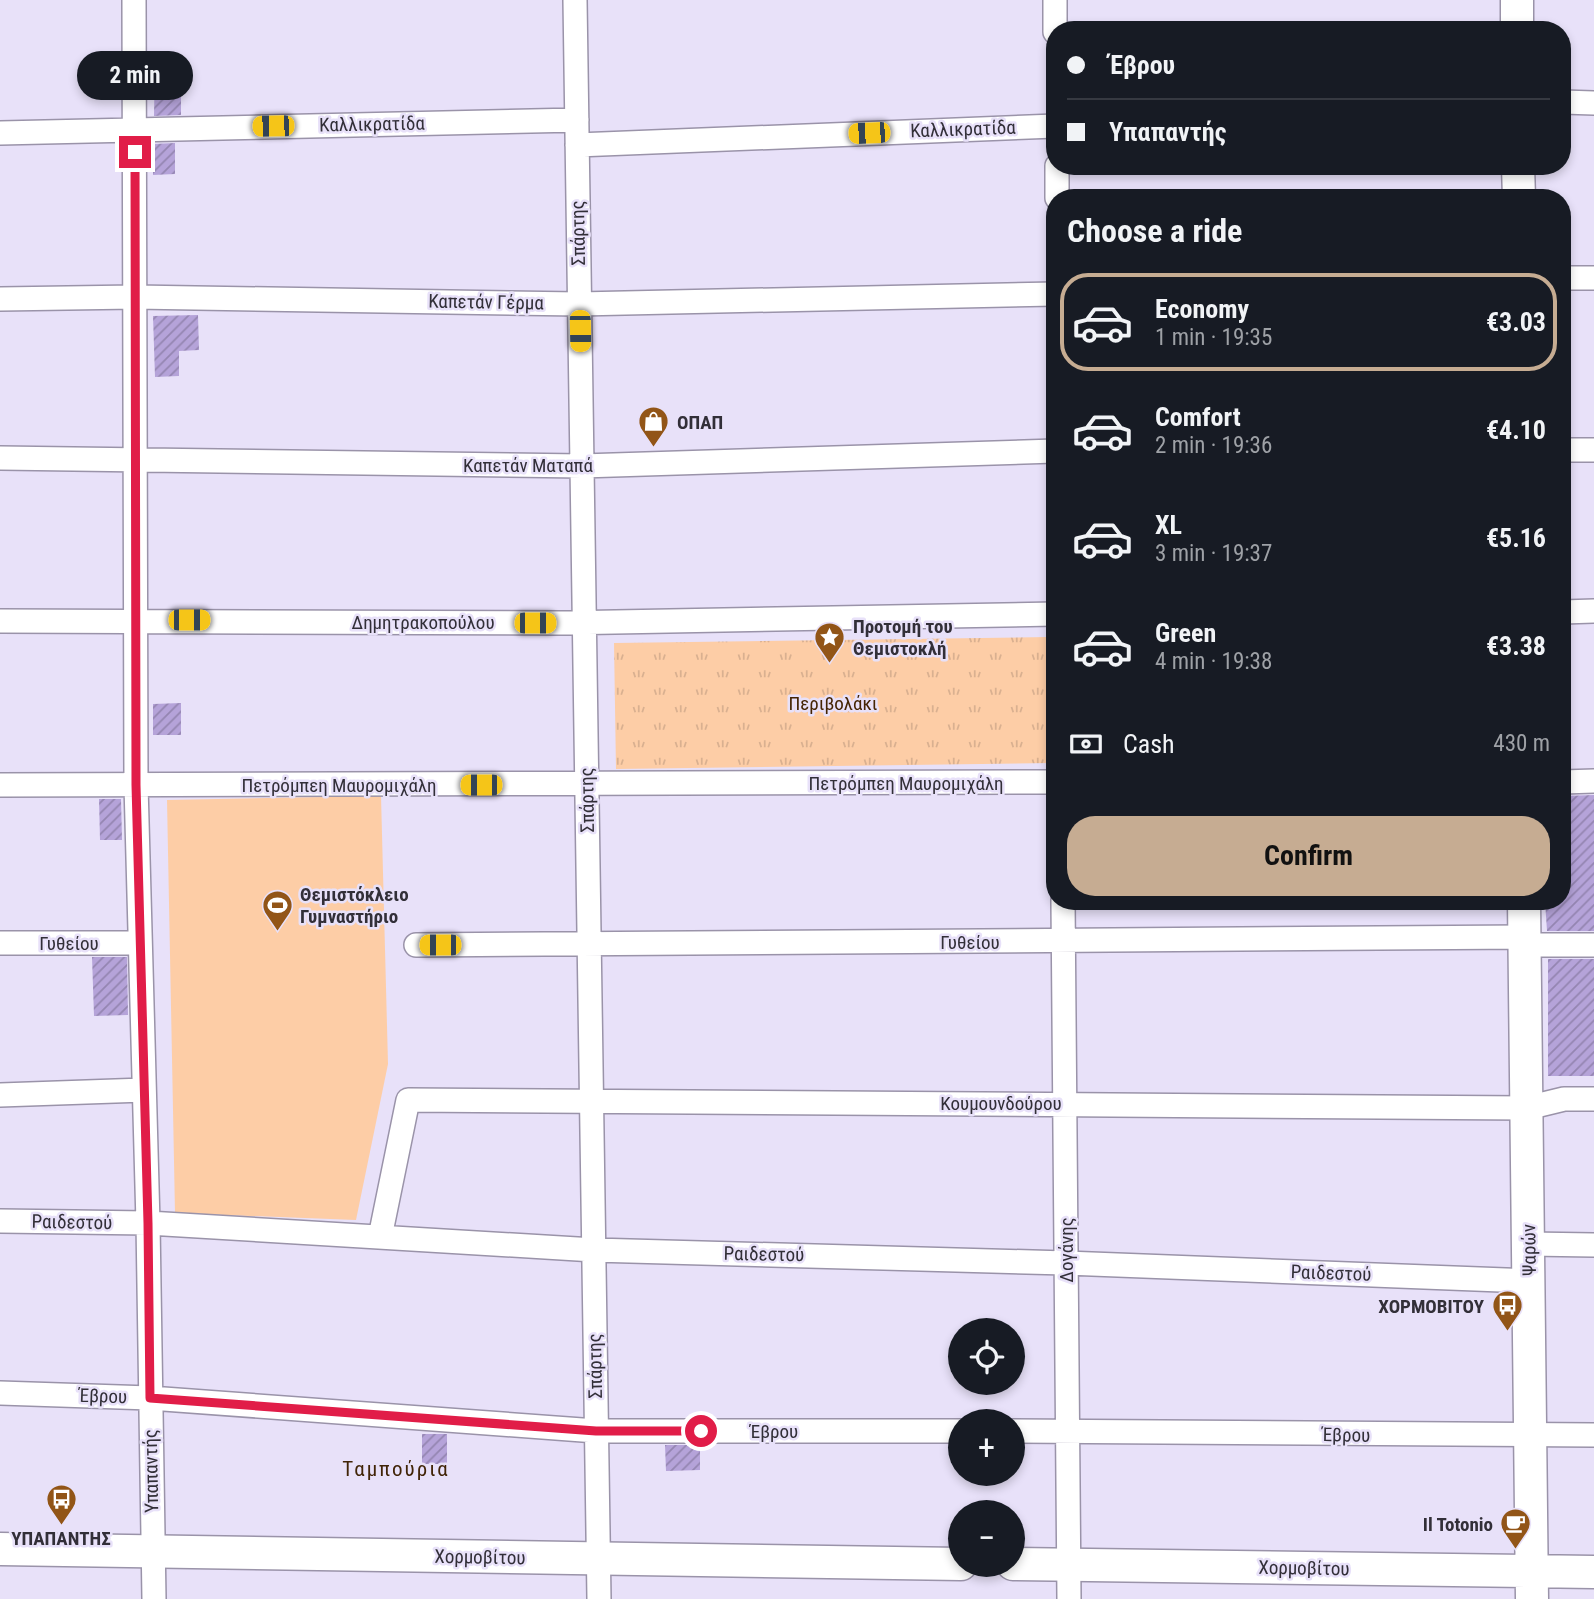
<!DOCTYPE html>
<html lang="en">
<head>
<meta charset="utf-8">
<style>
	:root { --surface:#171b24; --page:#242831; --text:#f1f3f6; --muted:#9ea1a6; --line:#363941; --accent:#c6ac92 }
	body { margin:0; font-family:"Roboto Condensed",sans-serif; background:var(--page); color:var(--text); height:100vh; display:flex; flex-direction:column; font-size:26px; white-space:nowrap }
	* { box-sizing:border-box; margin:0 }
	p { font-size:23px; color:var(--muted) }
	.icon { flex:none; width:38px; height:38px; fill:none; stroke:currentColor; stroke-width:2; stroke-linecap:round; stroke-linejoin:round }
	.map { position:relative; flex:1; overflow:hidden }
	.details { position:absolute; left:1046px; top:189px; width:525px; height:721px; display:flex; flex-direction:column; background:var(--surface); border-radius:28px; box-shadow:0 4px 10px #0003 }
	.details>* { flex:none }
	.hud { position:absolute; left:1046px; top:21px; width:525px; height:154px; border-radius:28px; box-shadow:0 4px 10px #0003; display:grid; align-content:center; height:154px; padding:0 21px; background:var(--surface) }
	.fabs { position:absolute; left:948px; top:1318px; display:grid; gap:14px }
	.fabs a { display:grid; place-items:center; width:77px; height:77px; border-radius:50%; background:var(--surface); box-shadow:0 4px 10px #0003; font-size:35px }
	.end { position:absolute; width:32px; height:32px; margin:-16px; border:9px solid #e11d48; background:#fff; box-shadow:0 0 0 4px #fff }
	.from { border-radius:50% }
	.bubble { position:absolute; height:49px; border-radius:24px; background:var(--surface); box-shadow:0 4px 10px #0003; font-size:23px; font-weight:700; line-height:49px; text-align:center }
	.car { position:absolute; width:21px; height:42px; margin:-21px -10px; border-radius:9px; box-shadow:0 0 5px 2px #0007; background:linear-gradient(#f5c518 24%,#345 0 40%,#f5c518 0 76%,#345 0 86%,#f5c518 0) }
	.hud b { display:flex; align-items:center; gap:24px; height:66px; font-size:26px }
	.hud b+b { border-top:2px solid var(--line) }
	.hud i { width:18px; height:18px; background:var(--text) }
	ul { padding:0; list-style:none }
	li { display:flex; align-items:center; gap:21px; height:98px; margin:0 14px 10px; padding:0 7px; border:4px solid transparent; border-radius:28px }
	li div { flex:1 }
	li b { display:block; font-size:26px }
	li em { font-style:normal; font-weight:700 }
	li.on { border-color:var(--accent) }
	li>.icon { width:63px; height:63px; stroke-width:1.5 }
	h2 { padding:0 21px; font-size:32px; line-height:84px }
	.pay { display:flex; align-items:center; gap:18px; height:77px; padding:0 21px; font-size:26px }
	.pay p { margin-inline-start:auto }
	.primary-button { display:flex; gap:14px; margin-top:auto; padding:14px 21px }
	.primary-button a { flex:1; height:80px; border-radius:28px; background:var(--accent); color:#111; font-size:28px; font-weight:700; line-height:80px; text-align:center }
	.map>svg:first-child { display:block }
	.grass { fill:url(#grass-tufts) }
	.garden { fill:#fdcda6 }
	.building { fill:url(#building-hatch) }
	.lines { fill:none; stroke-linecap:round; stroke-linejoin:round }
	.street-casing { stroke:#9a93a9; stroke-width:26 }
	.secondary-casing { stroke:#9a93a9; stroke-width:35 }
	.street { stroke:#fff; stroke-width:23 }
	.secondary { stroke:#fff; stroke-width:32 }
	.route { stroke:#e11d48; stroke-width:9 }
	.labels { text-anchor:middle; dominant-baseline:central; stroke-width:5; stroke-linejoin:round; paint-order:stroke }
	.street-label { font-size:19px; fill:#322f38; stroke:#e8e1f9 }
	.poi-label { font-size:19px; font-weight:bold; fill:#322f38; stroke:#e8e1f9; text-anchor:start }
	.park-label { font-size:19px; fill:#442403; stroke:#e8e1f9 }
	.neighbourhood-label { font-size:21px; letter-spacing:2px; fill:#412407; stroke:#e8e1f9 }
</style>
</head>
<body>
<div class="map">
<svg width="1594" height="1599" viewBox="0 0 1594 1599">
	<defs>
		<pattern id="grass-tufts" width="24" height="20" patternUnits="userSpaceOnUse" patternTransform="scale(1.75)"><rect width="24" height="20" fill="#fdcda6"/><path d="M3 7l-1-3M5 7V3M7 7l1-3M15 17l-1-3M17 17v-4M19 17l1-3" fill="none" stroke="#d9b090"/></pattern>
		<pattern id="building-hatch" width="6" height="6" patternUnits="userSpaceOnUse" patternTransform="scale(1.75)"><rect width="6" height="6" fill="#b5a3d9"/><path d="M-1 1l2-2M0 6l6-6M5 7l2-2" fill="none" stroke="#9485b1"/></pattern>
	</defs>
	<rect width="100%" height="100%" fill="#e8e1f9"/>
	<path class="grass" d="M1050,637L1052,763L616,769L614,643Z"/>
	<path class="garden" d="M381,796L388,1064L356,1220L175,1213L167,800Z"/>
	<path class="building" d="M155,57H174V90H181V115L154,116Z
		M175,143V174L153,175V144Z
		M198,315L199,350L179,351V376L155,377L153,316Z
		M181,703V735H153V704Z
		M1594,795V931H1547L1545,901H1563V796Z
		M99,799H121L122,840H100Z
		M92,957H127L128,1015L94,1016Z
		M1548,959H1594V1076H1548Z
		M422,1434H447V1464H422Z
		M665,1445H700V1470L666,1471Z"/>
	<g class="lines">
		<defs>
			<path id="street" d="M134,0L136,785L148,1223L154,1599
				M575,0L599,1599
				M1055,0V32
				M1563,102L1594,103
				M0,133L577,120
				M577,145L1055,126
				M1057,166V198
				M1563,278H1594
				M0,299L135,297L579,304L1055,294
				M1563,450H1594
				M0,458L582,466L1055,451
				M1563,612L1594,611
				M0,621L561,623L1055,614
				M1563,782L1594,781
				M0,785L1055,782
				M1063,901L1069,1599
				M0,943H139
				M416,945L1525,937
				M1526,945H1594
				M0,1095L144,1090
				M0,1221L148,1223L594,1250L1066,1263L1529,1281
				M380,1237L408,1100L1527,1108L1564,1099H1594
				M1529,1244L1594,1245
				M0,1393L150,1398L596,1431H961
				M1013,1431L1594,1435"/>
			<path id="secondary" d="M1517,0V30
				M1518,166L1519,198
				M1524,901L1532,1599
				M0,1549L961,1564
				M1013,1564L1594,1572"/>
		</defs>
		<use href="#street" class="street-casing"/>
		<use href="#secondary" class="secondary-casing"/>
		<use href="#street" class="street"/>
		<use href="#secondary" class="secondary"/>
	</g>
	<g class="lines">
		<path class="route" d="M135,152L136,785L148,1223L150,1398L596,1431H701"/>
	</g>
	<defs>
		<symbol id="shop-pin" viewBox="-11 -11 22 30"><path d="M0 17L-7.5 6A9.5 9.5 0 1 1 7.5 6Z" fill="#925517" stroke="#e8e1f9"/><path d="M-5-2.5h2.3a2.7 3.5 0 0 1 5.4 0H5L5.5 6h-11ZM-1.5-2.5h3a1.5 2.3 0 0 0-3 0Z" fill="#fff"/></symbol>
		<symbol id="sight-pin" viewBox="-11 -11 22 30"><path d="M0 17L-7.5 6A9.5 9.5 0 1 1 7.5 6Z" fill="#925517" stroke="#e8e1f9"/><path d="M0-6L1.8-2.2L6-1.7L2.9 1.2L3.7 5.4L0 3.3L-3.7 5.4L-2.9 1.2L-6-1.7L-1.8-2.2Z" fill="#fff"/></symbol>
		<symbol id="stadium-pin" viewBox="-11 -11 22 30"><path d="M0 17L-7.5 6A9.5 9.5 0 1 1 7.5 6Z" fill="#925517" stroke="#e8e1f9"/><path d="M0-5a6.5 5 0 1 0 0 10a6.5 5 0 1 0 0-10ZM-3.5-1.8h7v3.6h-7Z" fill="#fff"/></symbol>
		<symbol id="bus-pin" viewBox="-11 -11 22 30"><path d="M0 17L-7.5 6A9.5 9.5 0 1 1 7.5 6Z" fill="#925517" stroke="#e8e1f9"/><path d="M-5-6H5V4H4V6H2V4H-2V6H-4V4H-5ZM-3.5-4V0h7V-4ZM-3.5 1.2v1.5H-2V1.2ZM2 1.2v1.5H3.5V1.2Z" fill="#fff"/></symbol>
		<symbol id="cafe-pin" viewBox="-11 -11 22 30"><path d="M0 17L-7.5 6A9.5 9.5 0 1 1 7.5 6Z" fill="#925517" stroke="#e8e1f9"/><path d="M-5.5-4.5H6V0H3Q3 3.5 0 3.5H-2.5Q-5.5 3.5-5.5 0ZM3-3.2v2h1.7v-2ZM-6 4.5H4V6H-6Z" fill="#fff"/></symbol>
	</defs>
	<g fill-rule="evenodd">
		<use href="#shop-pin" x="636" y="404" width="35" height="47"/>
		<use href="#sight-pin" x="812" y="620" width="35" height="47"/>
		<use href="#stadium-pin" x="260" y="888" width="35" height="47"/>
		<use href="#bus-pin" x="1490" y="1288" width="35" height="47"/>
		<use href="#bus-pin" x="44" y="1482" width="35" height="47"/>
		<use href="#cafe-pin" x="1498" y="1506" width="35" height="47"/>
	</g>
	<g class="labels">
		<g class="street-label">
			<text transform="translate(372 124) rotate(-1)">Καλλικρατίδα</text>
			<text transform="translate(963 129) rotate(-2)">Καλλικρατίδα</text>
			<text transform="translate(578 233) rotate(-91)">Σπάρτης</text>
			<text transform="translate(486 302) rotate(1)">Καπετάν Γέρμα</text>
			<text x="528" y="465">Καπετάν Ματαπά</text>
			<text x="423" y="622">Δημητρακοπούλου</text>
			<text x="906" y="783">Πετρόμπεη Μαυρομιχάλη</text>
			<text x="339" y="785">Πετρόμπεη Μαυρομιχάλη</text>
			<text transform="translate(587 800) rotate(-91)">Σπάρτης</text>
			<text x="970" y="942">Γυθείου</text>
			<text x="69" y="943">Γυθείου</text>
			<text x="1001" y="1103">Κουμουνδούρου</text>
			<text transform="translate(72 1222) rotate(1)">Ραιδεστού</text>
			<text transform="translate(1066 1250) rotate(-90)">Δογάνης</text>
			<text transform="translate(1529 1250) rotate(-91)">Ψαρών</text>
			<text transform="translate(764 1254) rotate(1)">Ραιδεστού</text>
			<text transform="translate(1331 1273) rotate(2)">Ραιδεστού</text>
			<text transform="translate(595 1366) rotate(-91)">Σπάρτης</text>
			<text transform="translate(103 1396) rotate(2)">Έβρου</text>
			<text x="774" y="1431">Έβρου</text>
			<text transform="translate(1346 1435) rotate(1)">Έβρου</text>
			<text transform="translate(151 1471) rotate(-91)">Υπαπαντής</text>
			<text transform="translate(480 1557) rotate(1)">Χορμοβίτου</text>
			<text transform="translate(1304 1568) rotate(1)">Χορμοβίτου</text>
		</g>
		<g class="poi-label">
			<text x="677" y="422">ΟΠΑΠ</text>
			<text x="853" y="626">Προτομή του<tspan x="853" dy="22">Θεμιστοκλή</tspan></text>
			<text x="300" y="894">Θεμιστόκλειο<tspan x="300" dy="22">Γυμναστήριο</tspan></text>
			<text x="1484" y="1306" text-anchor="end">ΧΟΡΜΟΒΙΤΟΥ</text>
			<text x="1493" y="1524" text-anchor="end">Il Totonio</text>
			<text x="61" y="1538" text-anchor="middle">ΥΠΑΠΑΝΤΗΣ</text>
		</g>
		<g class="park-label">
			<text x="833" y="703">Περιβολάκι</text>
		</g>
		<g class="neighbourhood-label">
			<text x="396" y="1469">Ταμπούρια</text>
		</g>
	</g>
</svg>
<div class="fabs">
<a><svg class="icon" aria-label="locate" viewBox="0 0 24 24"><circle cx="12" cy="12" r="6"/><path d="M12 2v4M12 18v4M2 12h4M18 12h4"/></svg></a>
<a>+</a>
<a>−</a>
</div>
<i class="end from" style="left:701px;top:1431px"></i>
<i class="end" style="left:135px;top:152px"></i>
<div class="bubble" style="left:77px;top:51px;width:116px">2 min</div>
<i class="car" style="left:273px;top:126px;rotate:269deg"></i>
<i class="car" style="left:869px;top:133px;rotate:268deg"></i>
<i class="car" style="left:580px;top:331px;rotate:179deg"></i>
<i class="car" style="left:189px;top:620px;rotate:90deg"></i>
<i class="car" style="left:535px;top:623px;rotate:90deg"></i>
<i class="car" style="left:481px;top:785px;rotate:270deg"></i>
<i class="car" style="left:440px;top:945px;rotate:270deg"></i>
<div class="hud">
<b><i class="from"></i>Έβρου</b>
<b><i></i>Υπαπαντής</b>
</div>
<section class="details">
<h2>Choose a ride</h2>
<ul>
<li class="on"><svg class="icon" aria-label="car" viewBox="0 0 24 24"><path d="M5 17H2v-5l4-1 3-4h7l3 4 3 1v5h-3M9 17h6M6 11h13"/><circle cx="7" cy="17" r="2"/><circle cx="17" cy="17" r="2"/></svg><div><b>Economy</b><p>1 min · 19:35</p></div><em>€3.03</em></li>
<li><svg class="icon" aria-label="car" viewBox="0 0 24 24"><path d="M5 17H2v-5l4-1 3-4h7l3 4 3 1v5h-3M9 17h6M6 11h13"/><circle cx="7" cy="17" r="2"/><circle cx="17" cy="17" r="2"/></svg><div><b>Comfort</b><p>2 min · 19:36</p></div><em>€4.10</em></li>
<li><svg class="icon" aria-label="car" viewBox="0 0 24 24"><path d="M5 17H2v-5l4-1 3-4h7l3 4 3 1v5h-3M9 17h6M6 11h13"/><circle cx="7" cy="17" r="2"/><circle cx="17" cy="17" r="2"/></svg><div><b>XL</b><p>3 min · 19:37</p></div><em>€5.16</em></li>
<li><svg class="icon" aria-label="car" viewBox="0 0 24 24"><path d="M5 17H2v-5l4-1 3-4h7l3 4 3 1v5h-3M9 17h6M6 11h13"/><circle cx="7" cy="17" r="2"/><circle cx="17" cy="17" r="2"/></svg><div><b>Green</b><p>4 min · 19:38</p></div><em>€3.38</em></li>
</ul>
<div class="pay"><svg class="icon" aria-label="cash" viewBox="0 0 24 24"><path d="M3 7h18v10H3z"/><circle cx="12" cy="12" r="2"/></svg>Cash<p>430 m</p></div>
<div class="primary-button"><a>Confirm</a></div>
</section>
</div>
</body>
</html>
